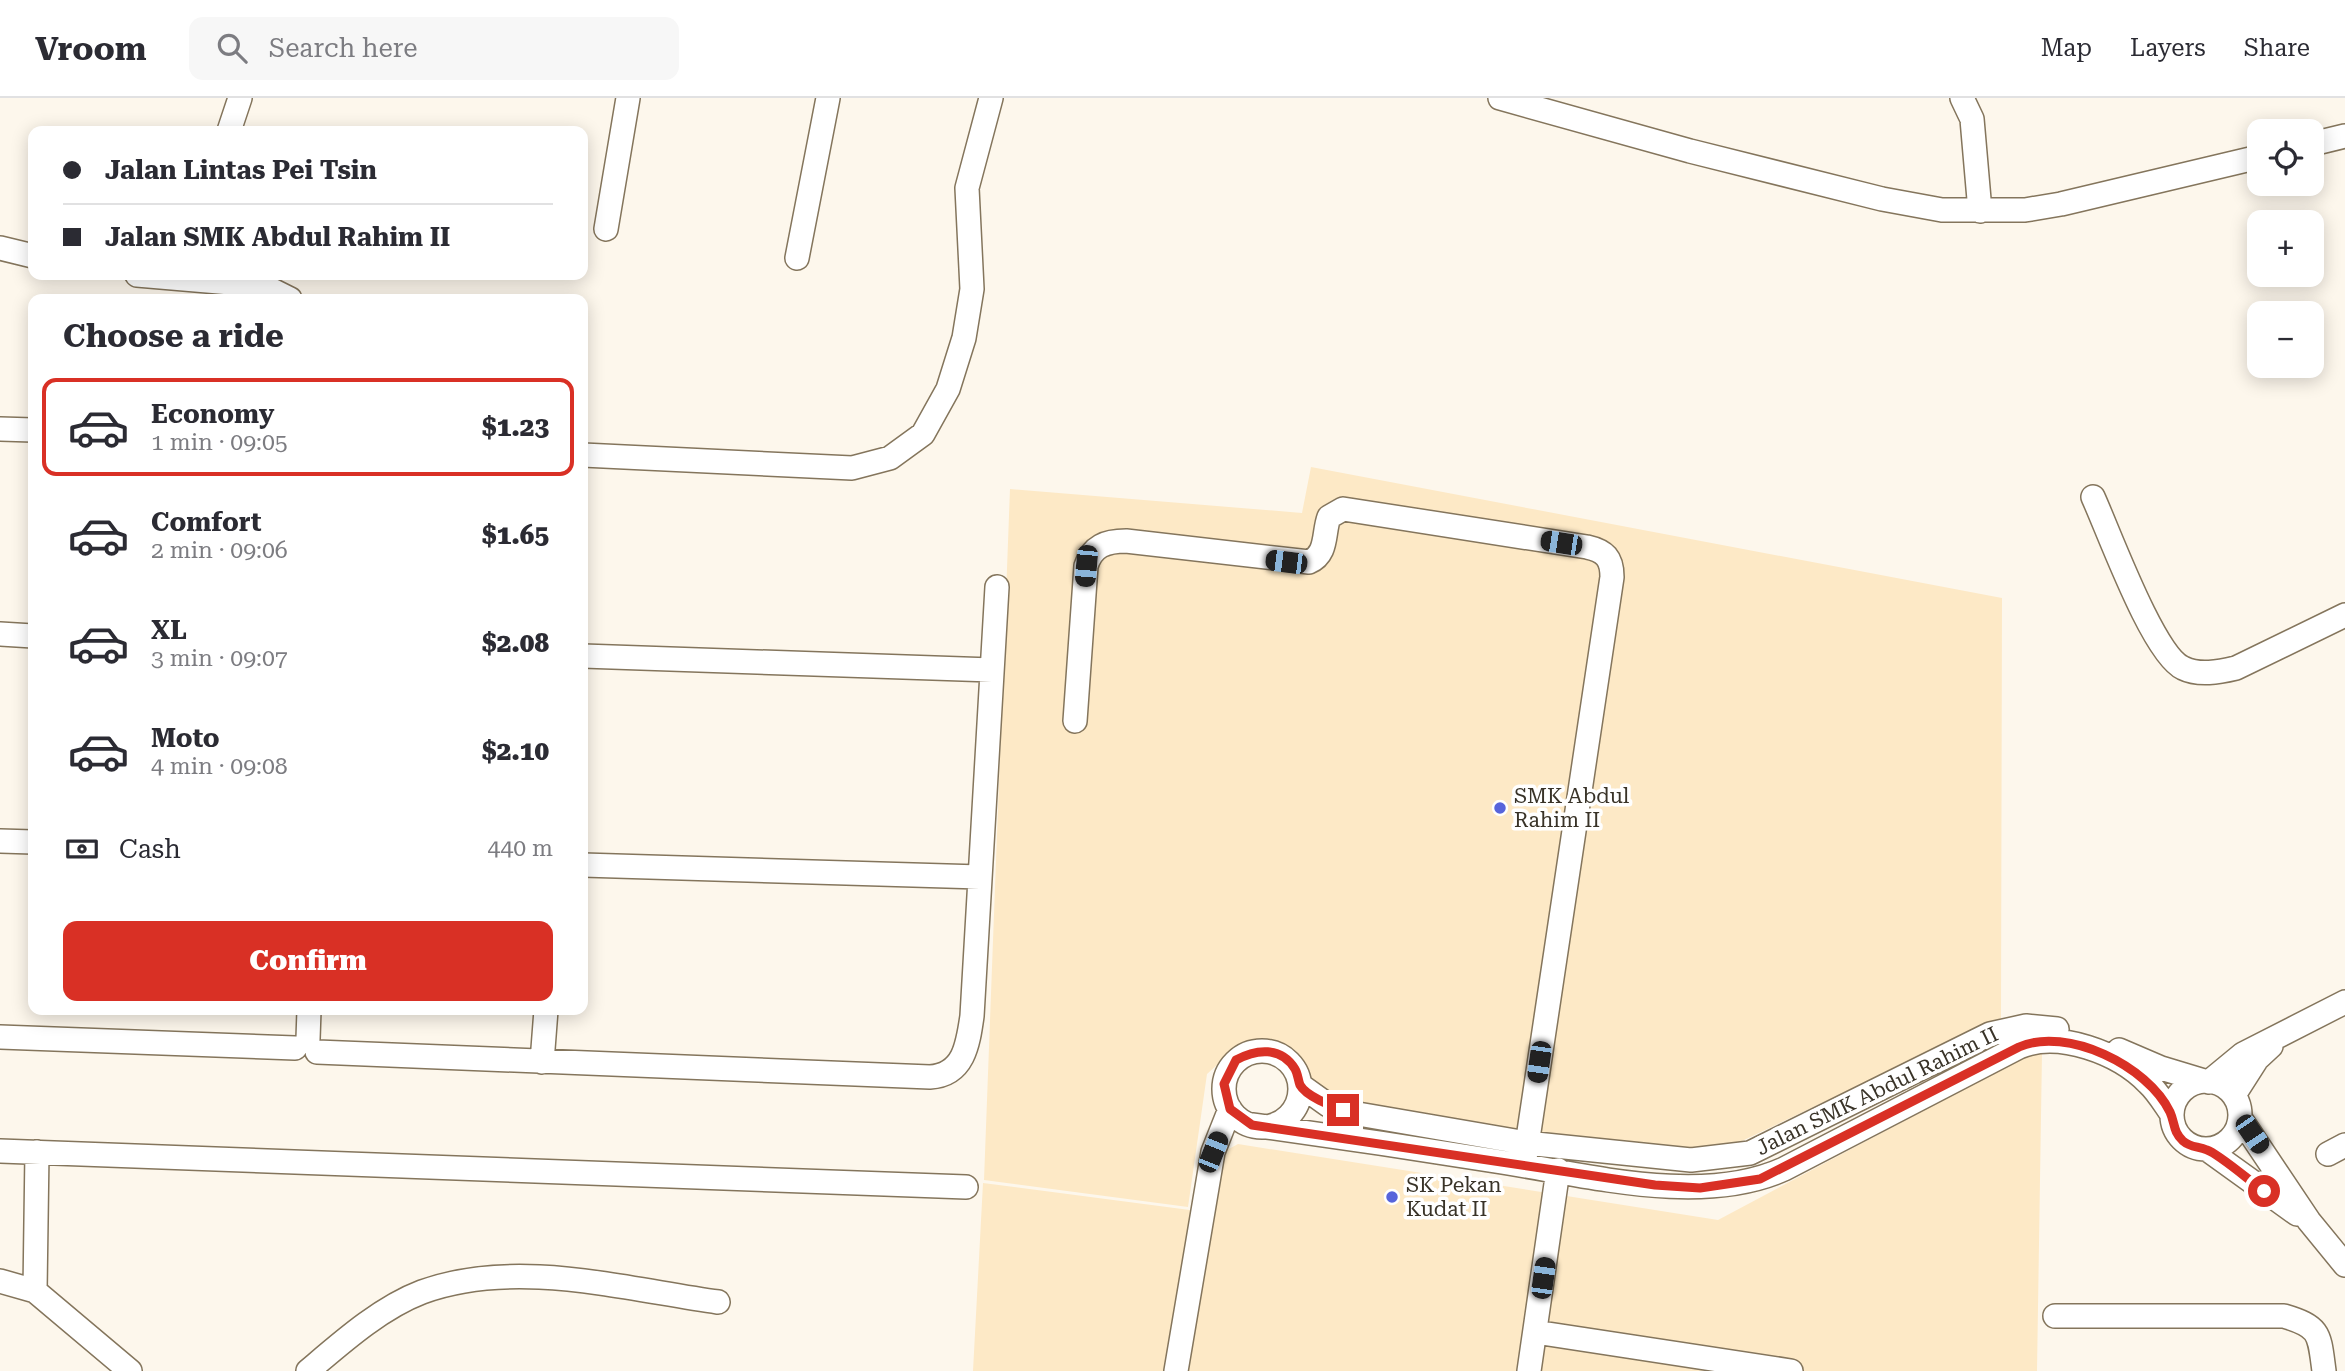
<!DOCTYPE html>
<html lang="en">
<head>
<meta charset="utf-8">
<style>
	:root { --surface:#fff; --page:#f7f7f7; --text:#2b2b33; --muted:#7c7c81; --line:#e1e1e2; --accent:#d93025 }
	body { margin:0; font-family:"Roboto Serif",serif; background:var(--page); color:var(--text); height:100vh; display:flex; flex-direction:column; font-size:26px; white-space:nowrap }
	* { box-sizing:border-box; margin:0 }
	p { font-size:23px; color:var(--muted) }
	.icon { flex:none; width:38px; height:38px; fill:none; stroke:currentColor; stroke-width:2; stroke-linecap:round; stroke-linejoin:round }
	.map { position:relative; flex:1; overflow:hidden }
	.drawer { position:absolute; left:28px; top:196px; width:560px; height:721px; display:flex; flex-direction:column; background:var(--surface); border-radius:14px; box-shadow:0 4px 18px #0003 }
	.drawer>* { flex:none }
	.hud { position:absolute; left:28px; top:28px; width:560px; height:154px; border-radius:14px; box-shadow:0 4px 18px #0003; display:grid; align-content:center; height:154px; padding:0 35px; background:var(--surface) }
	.tools { position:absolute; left:2247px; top:21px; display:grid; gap:14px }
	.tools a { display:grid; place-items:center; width:77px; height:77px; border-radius:14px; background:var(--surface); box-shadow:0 4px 18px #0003; font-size:35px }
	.end { position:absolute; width:32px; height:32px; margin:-16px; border:9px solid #d93025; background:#fff; box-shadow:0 0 0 4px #fff }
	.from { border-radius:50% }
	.car { position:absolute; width:21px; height:42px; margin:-21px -10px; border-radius:9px; box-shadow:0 0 5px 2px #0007; background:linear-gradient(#222 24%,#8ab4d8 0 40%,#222 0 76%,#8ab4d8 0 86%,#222 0) }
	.hud b { display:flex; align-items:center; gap:24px; height:66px; font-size:26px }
	.hud b+b { border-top:2px solid var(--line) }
	.hud i { width:18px; height:18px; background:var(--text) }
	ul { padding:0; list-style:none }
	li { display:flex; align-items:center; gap:21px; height:98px; margin:0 14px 10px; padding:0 21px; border:4px solid transparent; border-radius:14px }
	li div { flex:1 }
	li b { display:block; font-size:26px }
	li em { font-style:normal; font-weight:800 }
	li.selected { border-color:var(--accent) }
	li>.icon { width:63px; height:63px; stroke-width:1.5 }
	h2 { padding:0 35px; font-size:32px; line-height:84px }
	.pay { display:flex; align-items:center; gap:18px; height:77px; padding:0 35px; font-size:26px }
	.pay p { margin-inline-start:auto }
	.cta { display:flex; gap:14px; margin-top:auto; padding:14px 35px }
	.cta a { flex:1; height:80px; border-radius:14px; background:var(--accent); color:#fff; font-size:28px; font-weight:800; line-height:80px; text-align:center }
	header { display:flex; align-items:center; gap:42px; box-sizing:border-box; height:98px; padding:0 35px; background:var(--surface); border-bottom:2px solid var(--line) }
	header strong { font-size:33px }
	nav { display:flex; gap:38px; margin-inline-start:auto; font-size:24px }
	.search { width:490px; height:63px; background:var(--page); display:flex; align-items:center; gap:18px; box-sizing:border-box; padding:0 24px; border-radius:14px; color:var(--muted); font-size:26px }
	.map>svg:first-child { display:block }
	.built { fill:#fde9c6 }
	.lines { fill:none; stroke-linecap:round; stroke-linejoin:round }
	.minor-casing { stroke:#84755c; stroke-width:26 }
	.minor { stroke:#fff; stroke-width:23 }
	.route { stroke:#d93025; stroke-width:9 }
	.poi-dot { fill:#5764db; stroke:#fff; stroke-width:2.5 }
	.labels { text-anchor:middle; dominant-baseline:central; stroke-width:7; stroke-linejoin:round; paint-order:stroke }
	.poi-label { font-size:21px; fill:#393328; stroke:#fff; text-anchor:start }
	.street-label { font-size:21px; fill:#393328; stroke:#fff }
</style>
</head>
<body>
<header>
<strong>Vroom</strong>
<div class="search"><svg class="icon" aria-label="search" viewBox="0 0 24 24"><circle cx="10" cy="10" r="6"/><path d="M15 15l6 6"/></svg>Search here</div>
<nav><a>Map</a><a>Layers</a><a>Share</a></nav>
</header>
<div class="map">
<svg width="2345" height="1273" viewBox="0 0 2345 1273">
	<rect width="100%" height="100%" fill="#fdf7ec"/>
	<path class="built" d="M1311,369L2002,500L2001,920L1725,1051L1655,1055L1331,1007L1284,949L1238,948L1207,976L1188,1109L984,1082L1010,391L1302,415Z
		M2042,955L2037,1273H973L983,1085L1205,1114L1214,1059L1238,1046L1718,1122L2026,958Z"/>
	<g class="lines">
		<defs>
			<path id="minor" d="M1500,0L1690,53L1882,101L1942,112H2025L2061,106L2259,59
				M1962,0L1972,21L1980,113
				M229,33L240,0
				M2312,46L2345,38
				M606,131L628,0
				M0,150L33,158
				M797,160L828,0
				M137,177L264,188L290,201
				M0,331L33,332
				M583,357L852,370L890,360L923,336L948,291L964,240L972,191L967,90L991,0
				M2093,399C2109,434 2153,556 2183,570C2199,578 2219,574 2236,570L2345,517
				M0,536L33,538
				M583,558L992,572
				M1075,623L1086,468C1092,448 1106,443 1126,443L1309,464C1328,456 1323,435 1329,419L1343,411L1587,449C1605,453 1612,460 1612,479L1524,1067
				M0,743L33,744
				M583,767L980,779
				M0,939L295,950
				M308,941L309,912
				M2119,952L2161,970L2204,983
				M1224 991a38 38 0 1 1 76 0a38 38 0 1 1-76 0Z
				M317,954L930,979C964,977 968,946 972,918L997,489
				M542,964L546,912
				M2172 1017a34 34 0 1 1 68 0a34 34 0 1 1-68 0Z
				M2209,984L2243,956L2345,904
				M1300,987L1328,1007L1358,1016L1526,1045L1691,1062L1750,1055L1990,936L2026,928L2057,931
				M2234,997L2257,961L2271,948
				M2240,1020L2309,1123L2345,1167
				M1252,1027C1333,1038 1414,1050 1495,1063C1584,1076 1700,1109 1784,1071L2019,949C2059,932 2119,955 2148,985C2157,993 2164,1005 2171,1015
				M2208,1052L2297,1116
				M0,1053L966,1089
				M2328,1056L2345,1047
				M0,1183L35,1193L130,1273
				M35,1193L37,1054
				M2055,1218H2284C2321,1229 2319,1236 2324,1273
				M1535,1234L1791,1273
				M308,1273C341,1245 380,1210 422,1194C515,1160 624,1191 718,1204
				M1176,1273L1213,1054L1230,1011
				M1529,1273L1558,1072"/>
		</defs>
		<use href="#minor" class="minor-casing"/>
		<use href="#minor" class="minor"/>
	</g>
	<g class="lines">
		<path class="route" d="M1343,1012C1331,1008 1306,998 1300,987C1298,982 1298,976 1295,971C1281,948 1256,951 1236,962L1224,986L1230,1011L1252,1027L1655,1087L1700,1090L1760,1081L2019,949C2067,928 2148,968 2170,1014C2175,1025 2173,1034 2183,1043C2191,1050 2198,1048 2207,1052C2219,1056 2251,1084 2264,1093"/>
	</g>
	<g class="poi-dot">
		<circle cx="1500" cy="710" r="7"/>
		<circle cx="1392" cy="1099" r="7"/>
	</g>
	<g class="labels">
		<g class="poi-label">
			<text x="1514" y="698">SMK Abdul<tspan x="1514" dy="24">Rahim II</tspan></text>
			<text x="1406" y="1087">SK Pekan<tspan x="1406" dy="24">Kudat II</tspan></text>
		</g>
		<g class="street-label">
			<text transform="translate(1877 993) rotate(-26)">Jalan SMK Abdul Rahim II</text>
		</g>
	</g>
</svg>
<div class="tools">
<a><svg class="icon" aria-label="locate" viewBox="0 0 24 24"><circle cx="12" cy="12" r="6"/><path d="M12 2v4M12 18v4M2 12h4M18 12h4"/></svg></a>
<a>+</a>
<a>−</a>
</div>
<i class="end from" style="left:2264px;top:1093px"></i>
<i class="end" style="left:1343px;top:1012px"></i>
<i class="car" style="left:1561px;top:445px;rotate:279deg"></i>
<i class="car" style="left:1286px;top:464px;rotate:277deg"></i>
<i class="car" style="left:1086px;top:468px;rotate:185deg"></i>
<i class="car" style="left:1539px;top:964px;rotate:188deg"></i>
<i class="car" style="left:2252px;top:1036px;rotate:146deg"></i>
<i class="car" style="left:1213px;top:1054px;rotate:22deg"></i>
<i class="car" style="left:1543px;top:1180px;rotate:8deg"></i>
<div class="hud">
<b><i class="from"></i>Jalan Lintas Pei Tsin</b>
<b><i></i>Jalan SMK Abdul Rahim II</b>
</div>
<section class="drawer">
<h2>Choose a ride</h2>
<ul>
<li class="selected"><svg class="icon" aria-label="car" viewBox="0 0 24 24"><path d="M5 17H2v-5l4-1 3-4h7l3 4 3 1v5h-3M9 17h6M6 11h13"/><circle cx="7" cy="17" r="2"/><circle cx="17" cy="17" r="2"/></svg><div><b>Economy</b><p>1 min · 09:05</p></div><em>$1.23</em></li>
<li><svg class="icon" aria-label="car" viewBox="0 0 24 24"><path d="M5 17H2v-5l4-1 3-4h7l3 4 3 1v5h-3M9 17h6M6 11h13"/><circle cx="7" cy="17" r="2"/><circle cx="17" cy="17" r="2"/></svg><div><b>Comfort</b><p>2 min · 09:06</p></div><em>$1.65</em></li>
<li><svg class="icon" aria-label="car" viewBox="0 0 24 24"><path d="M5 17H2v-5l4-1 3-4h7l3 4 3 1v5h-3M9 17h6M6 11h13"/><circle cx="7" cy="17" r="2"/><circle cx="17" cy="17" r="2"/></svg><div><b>XL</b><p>3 min · 09:07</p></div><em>$2.08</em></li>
<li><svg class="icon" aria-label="car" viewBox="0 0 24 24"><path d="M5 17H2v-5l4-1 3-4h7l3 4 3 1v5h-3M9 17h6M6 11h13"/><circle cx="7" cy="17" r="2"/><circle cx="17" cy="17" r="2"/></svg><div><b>Moto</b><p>4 min · 09:08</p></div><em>$2.10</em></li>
</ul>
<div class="pay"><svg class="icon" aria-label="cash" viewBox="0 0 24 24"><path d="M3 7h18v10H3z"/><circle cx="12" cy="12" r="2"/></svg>Cash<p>440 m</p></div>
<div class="cta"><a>Confirm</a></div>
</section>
</div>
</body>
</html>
